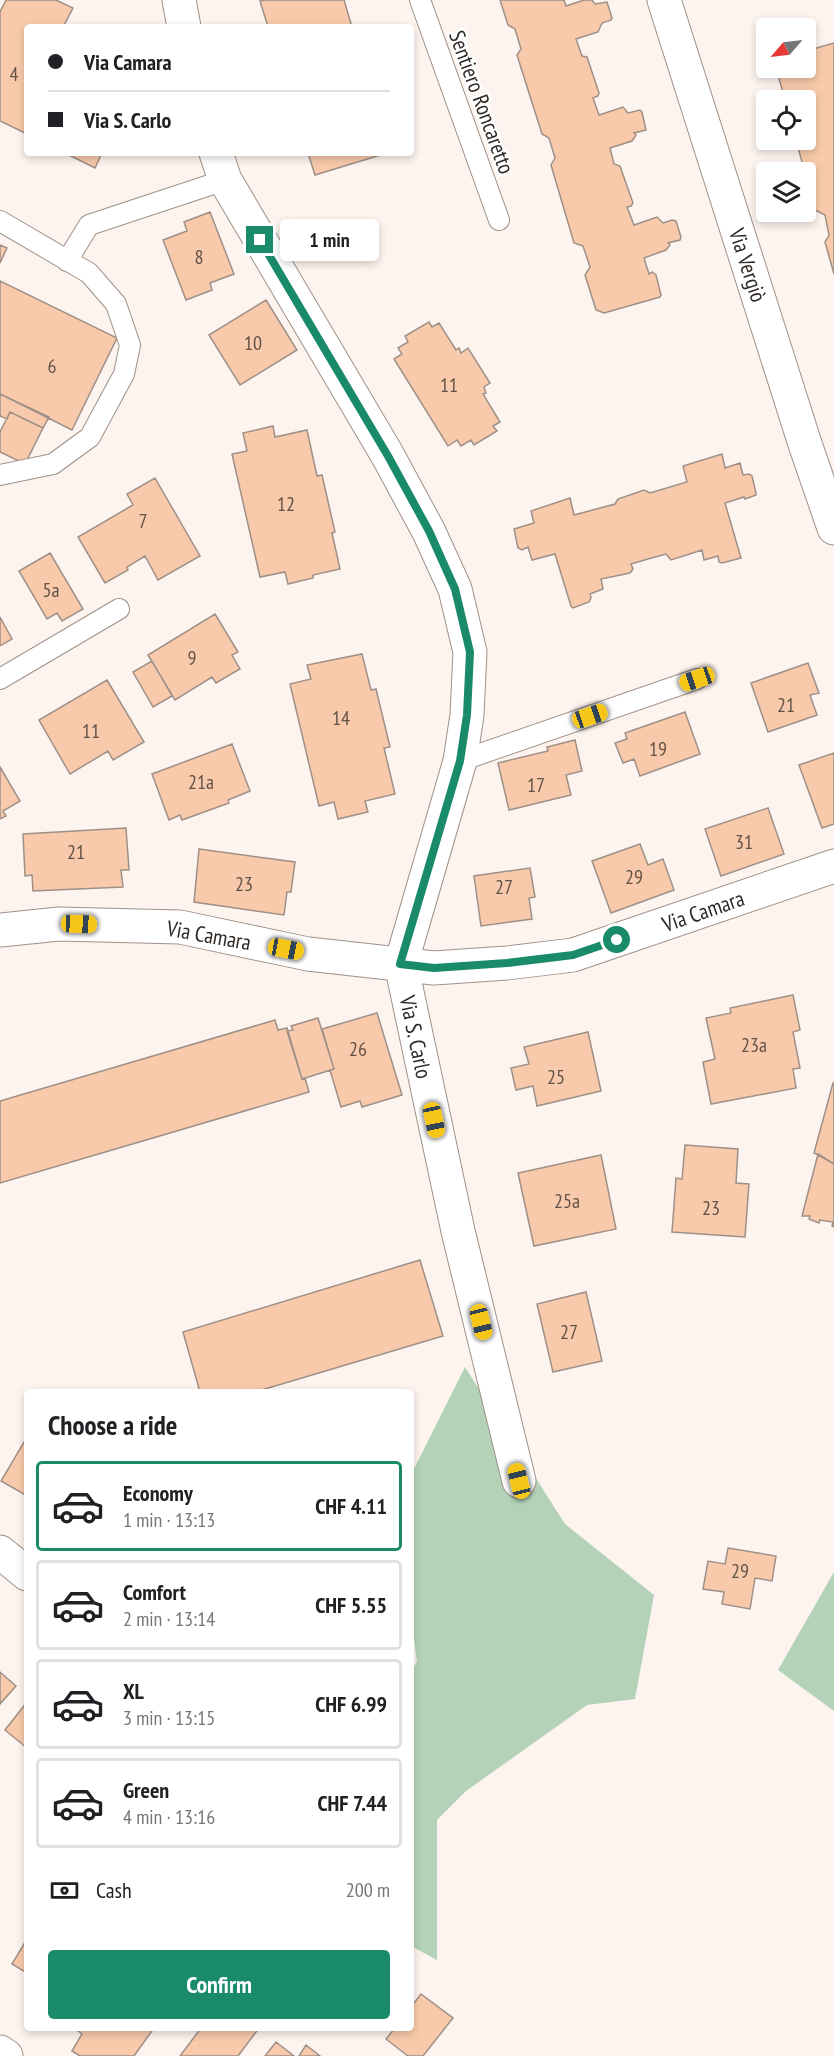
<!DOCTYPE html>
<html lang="en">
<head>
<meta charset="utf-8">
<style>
	:root { --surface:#fff; --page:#f2f2f2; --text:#202124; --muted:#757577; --line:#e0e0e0; --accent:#198a6a }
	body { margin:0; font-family:"PT Sans Narrow",sans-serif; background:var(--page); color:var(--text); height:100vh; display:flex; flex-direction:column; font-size:22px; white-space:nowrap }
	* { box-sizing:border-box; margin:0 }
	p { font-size:20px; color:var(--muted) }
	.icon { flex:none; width:33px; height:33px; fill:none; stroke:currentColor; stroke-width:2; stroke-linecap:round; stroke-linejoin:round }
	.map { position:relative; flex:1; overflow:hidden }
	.panel { position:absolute; left:24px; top:1389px; width:390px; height:642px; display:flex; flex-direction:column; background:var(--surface); border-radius:6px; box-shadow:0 3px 9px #0003 }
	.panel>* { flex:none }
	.banner { position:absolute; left:24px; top:24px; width:390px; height:132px; border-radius:6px; box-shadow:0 3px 9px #0003; display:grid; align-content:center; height:132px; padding:0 24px; background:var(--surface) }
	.needle { width:39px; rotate:242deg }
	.buttons { position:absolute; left:756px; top:18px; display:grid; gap:12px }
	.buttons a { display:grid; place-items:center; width:60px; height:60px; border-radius:6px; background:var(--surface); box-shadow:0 3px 9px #0003; font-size:30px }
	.end { position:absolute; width:27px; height:27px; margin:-14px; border:8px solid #198a6a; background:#fff; box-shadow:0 0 0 3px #fff }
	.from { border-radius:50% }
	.bubble { position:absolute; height:42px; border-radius:6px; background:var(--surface); box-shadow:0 3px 9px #0003; font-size:20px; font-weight:600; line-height:42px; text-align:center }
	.car { position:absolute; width:18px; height:36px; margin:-18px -9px; border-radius:8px; box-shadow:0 0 4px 2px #0007; background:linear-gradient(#f5c518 24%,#345 0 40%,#f5c518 0 76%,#345 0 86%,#f5c518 0) }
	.banner b { display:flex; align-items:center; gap:21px; height:57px; font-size:22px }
	.banner b+b { border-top:2px solid var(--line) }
	.banner i { width:15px; height:15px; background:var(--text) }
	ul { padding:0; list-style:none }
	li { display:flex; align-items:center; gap:18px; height:90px; margin:0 12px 9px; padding:0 12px; border:3px solid var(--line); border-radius:6px }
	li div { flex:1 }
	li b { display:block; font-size:22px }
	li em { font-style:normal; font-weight:600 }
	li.selected { border-color:var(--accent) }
	li>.icon { width:54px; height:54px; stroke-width:1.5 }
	h2 { padding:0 24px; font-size:27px; line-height:72px }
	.pay { display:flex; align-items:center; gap:15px; height:66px; padding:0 24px; font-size:22px }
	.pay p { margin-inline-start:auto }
	.button { display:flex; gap:12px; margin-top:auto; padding:12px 24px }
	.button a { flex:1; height:69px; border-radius:6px; background:var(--accent); color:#fff; font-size:24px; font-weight:600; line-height:69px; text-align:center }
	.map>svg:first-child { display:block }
	.green { fill:#b4d2b8 }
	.building { fill:#f8caab; stroke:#9e9087; stroke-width:1.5 }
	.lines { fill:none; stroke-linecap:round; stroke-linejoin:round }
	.service-casing { stroke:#9f9188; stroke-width:22 }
	.minor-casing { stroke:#9f9188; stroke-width:35 }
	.service { stroke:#fff; stroke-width:20 }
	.minor { stroke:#fff; stroke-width:33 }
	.route { stroke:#198a6a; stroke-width:8 }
	.labels { text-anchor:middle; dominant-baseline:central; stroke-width:5; stroke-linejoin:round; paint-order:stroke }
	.number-label { font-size:20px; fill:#625247 }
	.street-label { font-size:22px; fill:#302a26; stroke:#fff }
</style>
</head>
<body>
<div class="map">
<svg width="834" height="2056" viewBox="0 0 834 2056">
	<rect width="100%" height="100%" fill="#fef4ef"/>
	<path class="green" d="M465,1367L565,1524L654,1595L635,1699L587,1705L466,1791L437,1820V1960L411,1946V1674L417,1661L411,1616V1475Z
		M834,1572V1711L778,1670Z"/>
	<path class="building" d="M6,0H56L73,8L63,27H27V134L0,121V12Z
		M264,0H344L352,27H268L260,1Z
		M500,0H564L566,6L584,0H592L595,4L607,2L612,18L611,20L602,23L598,32L576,39L582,56L587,57L599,93L598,96L593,98L599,115L623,107L628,113L640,110L642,112L646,130L634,133L636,135L632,141L610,148L614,164L620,166L633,203L631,206L627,207L634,225L657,217L663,223L672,220L676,221L681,237L680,240L668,243L670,245L666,250L644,258L649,274L652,272L656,275L661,295L660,297L604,313L596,310L585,275L590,267L583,246L574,243L551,165L555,158L549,138L542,134L517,55L521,49L515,29L508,25Z
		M834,43V274L825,242L829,235L825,215L815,210L796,140H806V100H785L776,68H806V51Z
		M65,153H102L95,168Z
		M308,153H387L315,175Z
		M210,212L234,274L210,283L212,290L186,300L163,240L187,231L184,222Z
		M0,245L7,248L0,263Z
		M0,281L117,338L72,430L0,394Z
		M266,300L297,350L240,385L209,335Z
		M429,322L432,327L439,323L456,350L459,348L461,353L468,348L490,383L484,387L486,393L483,394L500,422L493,426L497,431L474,445L471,440L461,446L457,440L448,446L394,359L402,354L398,348L408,342L405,336Z
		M0,394L49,417L43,428L10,412L7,419L0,416Z
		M10,412L43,428L25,464L0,452V432Z
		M273,426L275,437L307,430L317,476L322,475L335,532L332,533L340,569L313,575V578L288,584L285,572L260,577L232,454L247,451L243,433Z
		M722,454L725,468L740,463L743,475L749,474L752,476L756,493V495L745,499L744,497L725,503L741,558L722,563L719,562L718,556L704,560L702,550L671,560L666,554L648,559L631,564L633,569L630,573L601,579L603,589L590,594L591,598L589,602L573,608L571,606L555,554L532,560L528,547L522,550L518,548L514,529L534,523L531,511L570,498L574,515L615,504L618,499L644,490L650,493L687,482L683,466Z
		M155,478L200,556L158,580L145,556L127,567L128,570L105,583L78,537L133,505L127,494Z
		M50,553L83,609L62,621L57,613L47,619L19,571Z
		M215,614L238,652L232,655L240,669L216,683L212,677L175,700L148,655Z
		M0,617L12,639L0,646Z
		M362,654L371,690L376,689L390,747L384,748L395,794L365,801L368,812L338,819L334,802L319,806L290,684L311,679L307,665Z
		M152,661L172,696L153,707L133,672Z
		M808,663L819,693L810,695L817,715L768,732L751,683Z
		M107,680L144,742L113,760L108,751L70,774L39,720Z
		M685,712L700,754L640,776L634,759L623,763L615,743L627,739L625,733Z
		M575,740L582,771L566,775L571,795L509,810L498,763L548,751L547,747Z
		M232,744L250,791L228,800L229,803L182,820L180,815L169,820L152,774Z
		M834,753V824L822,828L799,765Z
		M0,767L20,801L3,811L6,816L0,819Z
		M768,808L784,854L721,876L705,829Z
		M126,828L129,870H121L123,887L33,891L32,875L25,876L23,834Z
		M640,844L648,865L663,859L674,890L611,913L592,861Z
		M199,849L295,862L291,892H287L284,915L194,902Z
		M530,868L535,897L529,898L532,919L481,926L474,876Z
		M793,995L800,1030L793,1032L800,1068L793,1069L796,1088L711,1104L703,1062L715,1059L706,1018L731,1013L730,1008Z
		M377,1013L402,1095L362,1107L360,1101L341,1107L330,1070L334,1069L322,1029Z
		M318,1018L334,1069L302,1079L287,1031L293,1030L291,1026Z
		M275,1020L278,1030L287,1028L302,1079L305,1078L309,1092L0,1183V1101Z
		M588,1032L601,1091L537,1106L533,1086L516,1090L511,1068L529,1064L524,1047Z
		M833,1083H834V1164L814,1153Z
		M685,1145L738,1149L736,1183L749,1184L745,1237L672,1232L676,1178L682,1179Z
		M818,1154L834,1164V1227L832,1226L833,1222L820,1220L819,1223L809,1219L810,1216H802Z
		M601,1155L616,1229L534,1246L518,1173Z
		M420,1260L443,1336L255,1392H200L183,1332Z
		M586,1292L602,1361L553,1372L537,1304Z
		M27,1437V1496L1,1481Z
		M728,1548L776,1556L772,1581L755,1578L750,1609L722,1604L724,1592L703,1589L708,1561L725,1564Z
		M0,1672L16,1686L0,1704Z
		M27,1702V1748L5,1730Z
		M27,1939V1973L12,1964Z
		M421,1994L453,2018L423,2056H408L386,2039L395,2028H411V2007Z
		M78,2028H154L134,2056H80L72,2051L82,2034L77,2030Z
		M201,2028H259L238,2056H180Z
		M276,2042L294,2056H265Z
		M306,2045L320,2056H299Z"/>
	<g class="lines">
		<defs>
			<path id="service" d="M420,0L499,220
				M0,221L89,273L116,304L130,345L124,374L90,437L53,464L0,475
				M67,261L89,225L225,180
				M0,679L119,609
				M460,761L697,679"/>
			<path id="minor" d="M179,0L184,27
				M664,0L805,444L834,528
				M216,153L225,180L388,456L429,532L455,589L470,652L467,715L460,761L401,964L458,1231L519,1481
				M0,930L59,924L180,927L308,954L434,968L507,963L573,955L834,866
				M0,1552L27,1574
				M0,2052L6,2056"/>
		</defs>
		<use href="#service" class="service-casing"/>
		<use href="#minor" class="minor-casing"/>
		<use href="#service" class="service"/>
		<use href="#minor" class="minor"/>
	</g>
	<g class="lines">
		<path class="route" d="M260,240L388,456L429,531L455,589L470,652L467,715L460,761L400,964L434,968L507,963L573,955L617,940"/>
	</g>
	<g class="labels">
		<g class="number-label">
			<text x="14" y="74">4</text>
			<text x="199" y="257">8</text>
			<text x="253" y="343">10</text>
			<text x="52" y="366">6</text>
			<text x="449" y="385">11</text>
			<text x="286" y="504">12</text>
			<text x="143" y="521">7</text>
			<text x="51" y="590">5a</text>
			<text x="192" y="658">9</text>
			<text x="786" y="705">21</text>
			<text x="341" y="718">14</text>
			<text x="91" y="731">11</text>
			<text x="658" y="749">19</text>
			<text x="201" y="782">21a</text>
			<text x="536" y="785">17</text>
			<text x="744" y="842">31</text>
			<text x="76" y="852">21</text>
			<text x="634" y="877">29</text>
			<text x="244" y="884">23</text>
			<text x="504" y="887">27</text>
			<text x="754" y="1045">23a</text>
			<text x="358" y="1049">26</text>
			<text x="556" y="1077">25</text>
			<text x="567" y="1201">25a</text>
			<text x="711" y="1208">23</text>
			<text x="569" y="1332">27</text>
			<text x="740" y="1571">29</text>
		</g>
		<g class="street-label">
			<text transform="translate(482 102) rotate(70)">Sentiero Roncaretto</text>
			<text transform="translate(748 265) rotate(72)">Via Vergiò</text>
			<text transform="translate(703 911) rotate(-19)">Via Camara</text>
			<text transform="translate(209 935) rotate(10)">Via Camara</text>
			<text transform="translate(416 1037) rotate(78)">Via S. Carlo</text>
		</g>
	</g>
</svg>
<div class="buttons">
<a><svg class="needle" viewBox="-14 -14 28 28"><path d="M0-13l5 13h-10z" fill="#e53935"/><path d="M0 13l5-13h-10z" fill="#757577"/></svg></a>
<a><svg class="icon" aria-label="locate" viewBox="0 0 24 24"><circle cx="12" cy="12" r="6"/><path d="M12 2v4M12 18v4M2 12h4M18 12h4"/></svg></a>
<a><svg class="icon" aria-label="layers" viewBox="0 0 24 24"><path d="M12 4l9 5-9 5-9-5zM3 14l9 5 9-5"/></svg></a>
</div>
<i class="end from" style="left:617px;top:940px"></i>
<i class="end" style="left:260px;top:240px"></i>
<div class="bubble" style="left:280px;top:219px;width:99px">1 min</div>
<i class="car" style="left:697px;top:679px;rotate:251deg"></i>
<i class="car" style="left:590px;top:716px;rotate:71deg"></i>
<i class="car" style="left:79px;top:924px;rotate:92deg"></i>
<i class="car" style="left:286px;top:949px;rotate:101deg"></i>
<i class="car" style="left:434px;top:1120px;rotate:168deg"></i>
<i class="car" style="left:481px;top:1322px;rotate:166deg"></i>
<i class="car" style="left:519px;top:1481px;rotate:346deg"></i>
<div class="banner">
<b><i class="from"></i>Via Camara</b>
<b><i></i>Via S. Carlo</b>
</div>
<section class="panel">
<h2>Choose a ride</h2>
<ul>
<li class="selected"><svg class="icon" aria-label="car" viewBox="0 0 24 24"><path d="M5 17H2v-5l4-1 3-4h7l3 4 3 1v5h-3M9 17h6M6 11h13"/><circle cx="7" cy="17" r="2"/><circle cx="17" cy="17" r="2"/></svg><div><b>Economy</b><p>1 min · 13:13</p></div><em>CHF 4.11</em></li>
<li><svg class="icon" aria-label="car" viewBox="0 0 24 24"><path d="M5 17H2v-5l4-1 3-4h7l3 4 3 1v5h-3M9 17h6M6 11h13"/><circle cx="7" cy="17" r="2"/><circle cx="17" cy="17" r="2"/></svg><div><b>Comfort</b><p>2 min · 13:14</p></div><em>CHF 5.55</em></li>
<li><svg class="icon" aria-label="car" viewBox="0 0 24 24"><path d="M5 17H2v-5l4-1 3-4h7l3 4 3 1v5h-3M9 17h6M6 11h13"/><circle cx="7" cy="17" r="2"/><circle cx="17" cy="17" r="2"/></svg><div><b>XL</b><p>3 min · 13:15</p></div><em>CHF 6.99</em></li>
<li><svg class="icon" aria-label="car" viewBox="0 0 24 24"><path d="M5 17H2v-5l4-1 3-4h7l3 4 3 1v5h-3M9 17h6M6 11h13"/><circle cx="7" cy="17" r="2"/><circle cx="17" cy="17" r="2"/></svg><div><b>Green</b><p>4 min · 13:16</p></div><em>CHF 7.44</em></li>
</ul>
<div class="pay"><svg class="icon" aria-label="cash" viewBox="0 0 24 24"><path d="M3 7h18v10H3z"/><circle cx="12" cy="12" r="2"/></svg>Cash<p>200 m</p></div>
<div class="button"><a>Confirm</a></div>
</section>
</div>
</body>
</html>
